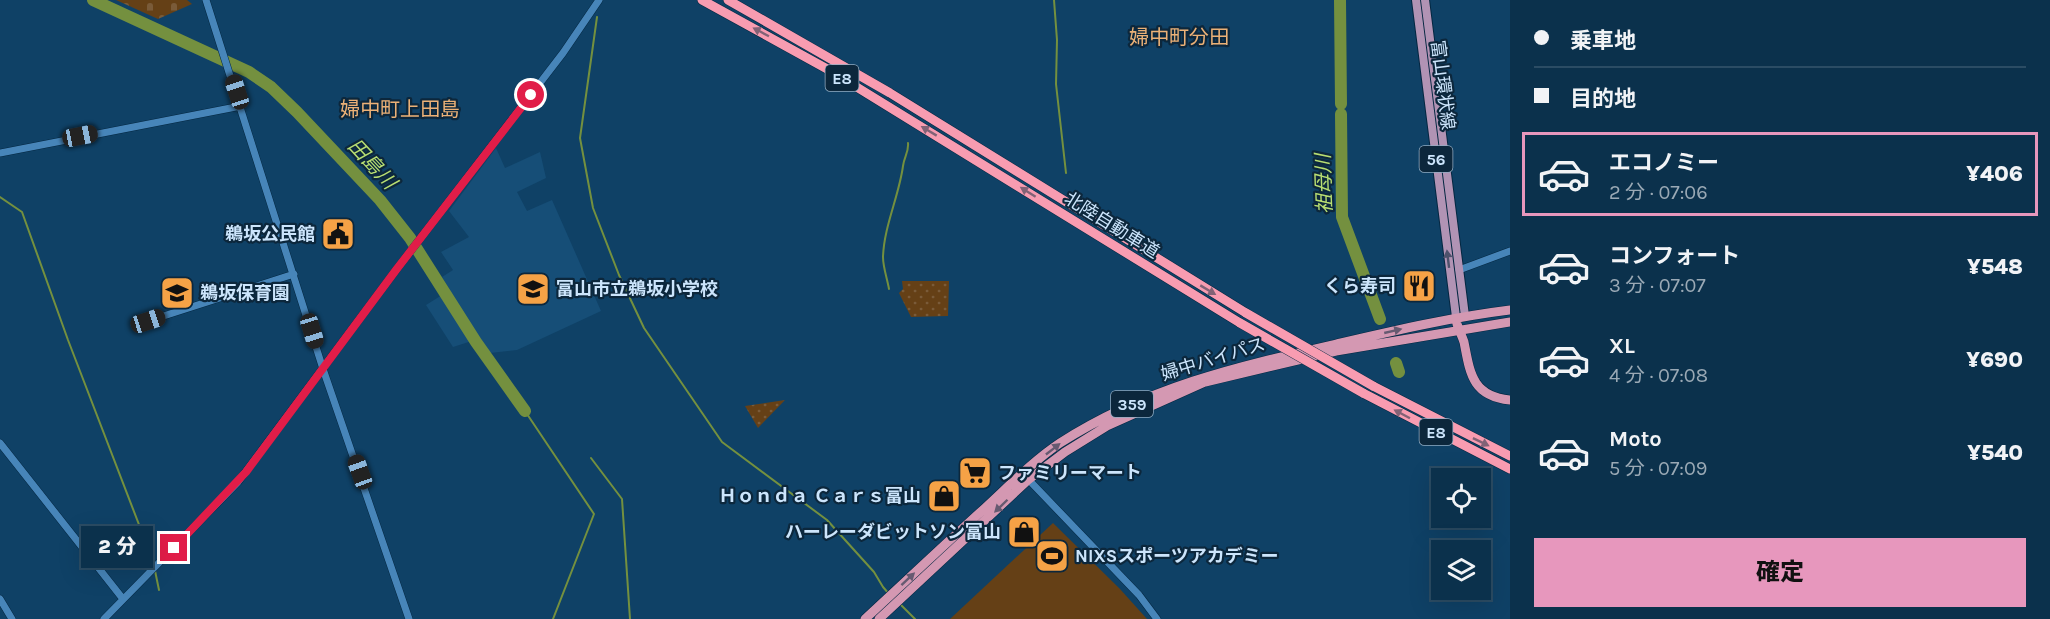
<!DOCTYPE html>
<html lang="ja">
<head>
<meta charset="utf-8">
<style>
	:root { --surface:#0b314c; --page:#193d56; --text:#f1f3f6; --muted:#9aa9b5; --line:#2b4c64; --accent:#e797bd }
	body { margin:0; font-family:Karla,"Noto Sans JP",sans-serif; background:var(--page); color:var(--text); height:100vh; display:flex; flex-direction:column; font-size:22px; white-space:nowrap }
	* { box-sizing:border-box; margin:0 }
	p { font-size:20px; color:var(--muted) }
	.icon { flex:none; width:33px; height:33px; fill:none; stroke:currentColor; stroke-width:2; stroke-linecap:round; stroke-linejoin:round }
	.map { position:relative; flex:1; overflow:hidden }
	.panel { display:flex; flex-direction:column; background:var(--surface); width:540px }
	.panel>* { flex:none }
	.top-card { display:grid; align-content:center; height:132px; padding:0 24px; background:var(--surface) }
	.tools { position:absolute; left:1431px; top:468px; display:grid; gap:12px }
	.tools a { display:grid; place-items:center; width:60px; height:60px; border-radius:0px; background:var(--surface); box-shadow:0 6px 24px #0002,0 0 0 2px var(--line); font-size:30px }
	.end { position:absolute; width:27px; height:27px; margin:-14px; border:8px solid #e11d48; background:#fff; box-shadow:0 0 0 3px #fff }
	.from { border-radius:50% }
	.bubble { position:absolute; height:42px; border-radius:0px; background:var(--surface); box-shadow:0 6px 24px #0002,0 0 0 2px var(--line); font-size:20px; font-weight:800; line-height:42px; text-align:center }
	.car { position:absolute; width:18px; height:36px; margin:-18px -9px; border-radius:8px; box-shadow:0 0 4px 2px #0007; background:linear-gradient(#222 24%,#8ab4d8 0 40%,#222 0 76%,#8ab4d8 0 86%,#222 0) }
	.top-card b { display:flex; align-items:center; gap:21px; height:57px; font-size:22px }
	.top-card b+b { border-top:2px solid var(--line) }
	.top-card i { width:15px; height:15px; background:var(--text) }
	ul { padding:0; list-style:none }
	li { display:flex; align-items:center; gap:18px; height:84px; margin:0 12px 9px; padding:0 12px; border:3px solid transparent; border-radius:0px }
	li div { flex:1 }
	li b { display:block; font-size:22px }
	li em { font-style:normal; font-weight:800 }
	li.on { border-color:var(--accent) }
	li>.icon { width:54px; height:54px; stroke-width:1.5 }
	.button { display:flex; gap:12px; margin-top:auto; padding:12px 24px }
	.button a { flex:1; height:69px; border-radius:0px; background:var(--accent); color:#111; font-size:24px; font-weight:800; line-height:69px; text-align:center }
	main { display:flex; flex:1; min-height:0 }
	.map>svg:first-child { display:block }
	.built { fill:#164e77 }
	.cemetery { fill:url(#cemetery-stones) }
	.park { fill:url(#park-dots) }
	.pitch { fill:#654016 }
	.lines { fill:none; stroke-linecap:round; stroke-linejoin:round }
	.stream { stroke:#74903f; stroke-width:2 }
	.river { stroke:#74903f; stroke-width:12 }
	.tertiary-casing { stroke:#042741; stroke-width:8 }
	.primary-casing { stroke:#042741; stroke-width:10 }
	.trunk-casing { stroke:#042741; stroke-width:10 }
	.motorway-casing { stroke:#042741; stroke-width:10 }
	.tertiary { stroke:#4785b9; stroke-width:7 }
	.primary { stroke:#b193b4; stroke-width:8 }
	.trunk { stroke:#d498b2; stroke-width:9 }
	.motorway { stroke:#f89cb1; stroke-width:9 }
	.motorway-bridge-casing { stroke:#042741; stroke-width:10; stroke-linecap:butt }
	.motorway-bridge { stroke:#f89cb1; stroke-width:9 }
	.oneway { fill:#826276 }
	.oneway2 { fill:#4e526c }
	.oneway3 { fill:#665a71 }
	.route { stroke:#e11d48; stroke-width:8 }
	.labels { text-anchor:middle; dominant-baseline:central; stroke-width:4.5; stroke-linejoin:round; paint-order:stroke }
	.shield { fill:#0c273c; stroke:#92acc2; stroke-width:1.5 }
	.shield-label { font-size:16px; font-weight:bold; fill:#cce5fc }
	.street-label { font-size:18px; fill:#cce5fc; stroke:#0c273c }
	.poi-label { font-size:18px; font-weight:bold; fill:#cce5fc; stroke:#0c273c; text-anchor:end }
	.neighbourhood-label { font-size:20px; fill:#ebb177; stroke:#0c273c }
	.water-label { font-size:20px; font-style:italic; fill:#b8de72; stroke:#0c273c }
</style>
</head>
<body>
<main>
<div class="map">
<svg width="1510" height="619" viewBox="0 0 1510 619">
	<defs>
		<pattern id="cemetery-stones" width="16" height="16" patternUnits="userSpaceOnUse" patternTransform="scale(1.5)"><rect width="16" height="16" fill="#654016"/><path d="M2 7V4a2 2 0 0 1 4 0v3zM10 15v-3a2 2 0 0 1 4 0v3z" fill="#7a5b39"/></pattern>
		<pattern id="park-dots" width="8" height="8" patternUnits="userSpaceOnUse" patternTransform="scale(1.5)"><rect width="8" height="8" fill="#654016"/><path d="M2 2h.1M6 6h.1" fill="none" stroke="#7a5b39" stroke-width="1.8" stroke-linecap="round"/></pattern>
	</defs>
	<rect width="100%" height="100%" fill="#0f4166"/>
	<path class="built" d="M496,148L505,168L540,152L546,178L517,192L527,211L552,200L601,311L517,350L490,353L478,339L453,347L426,305L450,290L442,277L453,270L441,252L469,237L449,211Z"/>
	<path class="cemetery" d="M116,0H187L192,4L158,19Z"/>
	<path class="park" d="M902,281H949L948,316L911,317L899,293L903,289Z
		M785,400L758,428L745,406Z"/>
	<path class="pitch" d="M1053,523L1120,589L1147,619H950Z"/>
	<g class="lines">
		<path class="stream" d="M1054,0L1057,40L1056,84L1066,173
			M597,17L580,138L593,208L619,275L644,328L722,442L827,520L874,572L883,587L889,594
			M0,197L22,212L68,340L153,561L159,590
			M889,289C887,278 883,267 883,257C884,226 899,196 903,166C904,157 909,152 908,143
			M525,411L594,514L553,619
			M591,458L622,499L630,619
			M900,604L915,619"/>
		<path class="river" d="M93,0L249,72L271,87L297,112L380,200L410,238L476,342L525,411
			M1340,0L1341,104
			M1341,114L1342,217L1380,319
			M1396,363L1399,372"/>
		<defs>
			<path id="tertiary" d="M206,0L323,369L409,619
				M0,153L241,106
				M1459,270L1510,251
				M148,321L294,274
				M0,443L123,599
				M1026,477L1139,595L1157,619
				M0,599L12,619
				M104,619L238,482L396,270L563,53L599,0"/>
			<path id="primary" d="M1416,0L1456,317
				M1425,0L1465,316"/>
			<path id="trunk" d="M1457,324C1459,330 1462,336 1464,342C1470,373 1472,396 1510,400
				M865,619C905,582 944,545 985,508C1009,486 1033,461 1060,443C1149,386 1240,366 1341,343C1397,330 1453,317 1510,310
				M879,619L1028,480L1065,452L1107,426L1205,382L1336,351L1510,322"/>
			<path id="motorway" d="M702,0L829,70L1240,323
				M728,0L890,93L1246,313
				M1373,386L1510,456
				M1363,393L1510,469"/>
		</defs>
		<use href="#tertiary" class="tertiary-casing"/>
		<use href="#primary" class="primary-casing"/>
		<use href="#trunk" class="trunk-casing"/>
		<use href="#motorway" class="motorway-casing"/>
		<use href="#tertiary" class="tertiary"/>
		<use href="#primary" class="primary"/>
		<use href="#trunk" class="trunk"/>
		<use href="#motorway" class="motorway"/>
		<defs>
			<path id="motorway-bridge" d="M1246,313L1373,386
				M1240,323L1363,393"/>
		</defs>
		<use href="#motorway-bridge" class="motorway-bridge-casing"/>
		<use href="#motorway-bridge" class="motorway-bridge"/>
	</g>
	<defs><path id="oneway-solid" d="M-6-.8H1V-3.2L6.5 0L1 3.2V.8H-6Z" transform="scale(1.5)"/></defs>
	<g class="oneway">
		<use href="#oneway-solid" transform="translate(761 32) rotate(-152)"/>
		<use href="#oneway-solid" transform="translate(929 131) rotate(-149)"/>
		<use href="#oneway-solid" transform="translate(1028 192) rotate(-148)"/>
		<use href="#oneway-solid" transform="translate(1208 290) rotate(31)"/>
		<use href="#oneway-solid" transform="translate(1402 414) rotate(-152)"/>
		<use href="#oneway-solid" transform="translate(1481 442) rotate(26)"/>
	</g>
	<use class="oneway2" href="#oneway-solid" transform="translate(1448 259) rotate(-97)"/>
	<g class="oneway3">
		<use href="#oneway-solid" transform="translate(1393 331) rotate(-13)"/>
		<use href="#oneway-solid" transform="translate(1053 449) rotate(-38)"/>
		<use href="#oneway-solid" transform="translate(1001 506) rotate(136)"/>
		<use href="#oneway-solid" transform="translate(908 579) rotate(-43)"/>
	</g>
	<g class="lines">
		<path class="route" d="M174,548L246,472L396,270L531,95"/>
	</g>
	<defs>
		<symbol id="civic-square" viewBox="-11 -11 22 22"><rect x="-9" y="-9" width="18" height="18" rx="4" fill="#f5a246" stroke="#0c273c"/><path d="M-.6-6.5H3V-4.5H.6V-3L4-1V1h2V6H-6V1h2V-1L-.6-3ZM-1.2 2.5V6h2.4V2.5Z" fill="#111"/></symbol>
		<symbol id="restaurant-square" viewBox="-11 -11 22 22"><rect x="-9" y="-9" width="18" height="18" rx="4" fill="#f5a246" stroke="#0c273c"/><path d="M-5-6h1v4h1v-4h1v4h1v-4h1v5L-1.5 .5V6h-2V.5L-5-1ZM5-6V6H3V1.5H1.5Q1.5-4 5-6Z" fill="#111"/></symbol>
		<symbol id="school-square" viewBox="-11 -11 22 22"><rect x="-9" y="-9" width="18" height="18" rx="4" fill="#f5a246" stroke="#0c273c"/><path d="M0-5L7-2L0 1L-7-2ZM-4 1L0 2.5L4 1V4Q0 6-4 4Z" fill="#111"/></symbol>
		<symbol id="supermarket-square" viewBox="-11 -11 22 22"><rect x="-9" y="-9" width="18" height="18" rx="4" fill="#f5a246" stroke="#0c273c"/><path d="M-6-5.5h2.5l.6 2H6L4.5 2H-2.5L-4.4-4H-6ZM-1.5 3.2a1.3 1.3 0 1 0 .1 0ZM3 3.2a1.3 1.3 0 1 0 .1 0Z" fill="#111"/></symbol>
		<symbol id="shop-square" viewBox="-11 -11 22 22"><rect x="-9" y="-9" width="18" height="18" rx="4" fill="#f5a246" stroke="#0c273c"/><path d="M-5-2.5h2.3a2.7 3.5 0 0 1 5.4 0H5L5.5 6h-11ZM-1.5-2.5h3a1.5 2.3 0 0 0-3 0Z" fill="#111"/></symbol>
		<symbol id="stadium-square" viewBox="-11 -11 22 22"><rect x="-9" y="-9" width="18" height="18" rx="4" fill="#f5a246" stroke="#0c273c"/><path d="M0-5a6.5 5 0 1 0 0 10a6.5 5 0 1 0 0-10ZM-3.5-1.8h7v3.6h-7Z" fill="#111"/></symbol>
	</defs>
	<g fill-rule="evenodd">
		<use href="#civic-square" x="319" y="215" width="38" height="38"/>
		<use href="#restaurant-square" x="1400" y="267" width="38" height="38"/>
		<use href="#school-square" x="514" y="270" width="38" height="38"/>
		<use href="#school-square" x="158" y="274" width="38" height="38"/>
		<use href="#supermarket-square" x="956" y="454" width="38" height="38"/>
		<use href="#shop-square" x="925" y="477" width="38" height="38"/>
		<use href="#shop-square" x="1005" y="513" width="38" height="38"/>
		<use href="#stadium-square" x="1033" y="537" width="38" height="38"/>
	</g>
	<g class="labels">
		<g class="shield">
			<rect x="825.5" y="65" width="33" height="26" rx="4.5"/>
			<rect x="1419.5" y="146" width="33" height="26" rx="4.5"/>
			<rect x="1111" y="391" width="42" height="26" rx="4.5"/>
			<rect x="1419.5" y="419" width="33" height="26" rx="4.5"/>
		</g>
		<g class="shield-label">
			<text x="842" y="78">E8</text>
			<text x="1436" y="159">56</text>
			<text x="1132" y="404">359</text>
			<text x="1436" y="432">E8</text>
		</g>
		<g class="street-label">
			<text transform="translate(1443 85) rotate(83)">富山環状線</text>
			<text transform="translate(1112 225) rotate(32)">北陸自動車道</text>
			<text transform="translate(1213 359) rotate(-17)">婦中バイパス</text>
		</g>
		<g class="poi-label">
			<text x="315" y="234">鵜坂公民館</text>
			<text x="1396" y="286">くら寿司</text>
			<text x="556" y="289" text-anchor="start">富山市立鵜坂小学校</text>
			<text x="200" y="293" text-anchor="start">鵜坂保育園</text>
			<text x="998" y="473" text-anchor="start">ファミリーマート</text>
			<text x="921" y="496">Ｈｏｎｄａ Ｃａｒｓ富山</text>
			<text x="1001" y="532">ハーレーダビットソン富山</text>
			<text x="1075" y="556" text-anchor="start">NIXSスポーツアカデミー</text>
		</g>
		<g class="neighbourhood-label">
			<text x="1179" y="37">婦中町分田</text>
			<text x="400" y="109">婦中町上田島</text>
		</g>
		<g class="water-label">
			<text transform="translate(372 164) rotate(47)">田島川</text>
			<text transform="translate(1324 184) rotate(-92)">祖母川</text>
		</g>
	</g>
</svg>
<div class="tools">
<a><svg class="icon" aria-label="locate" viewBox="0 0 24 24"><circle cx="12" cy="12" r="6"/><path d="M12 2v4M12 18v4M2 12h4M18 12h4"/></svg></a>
<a><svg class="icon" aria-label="layers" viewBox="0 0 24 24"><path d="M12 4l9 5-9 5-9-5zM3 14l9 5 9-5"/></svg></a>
</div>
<i class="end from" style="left:531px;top:95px"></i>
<i class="end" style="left:174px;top:548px"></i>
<div class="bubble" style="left:81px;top:526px;width:72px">2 分</div>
<i class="car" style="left:237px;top:92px;rotate:342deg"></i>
<i class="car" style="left:80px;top:136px;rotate:79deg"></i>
<i class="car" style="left:148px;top:321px;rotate:72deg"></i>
<i class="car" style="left:312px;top:331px;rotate:163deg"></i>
<i class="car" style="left:360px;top:472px;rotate:340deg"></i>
</div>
<section class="panel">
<div class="top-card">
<b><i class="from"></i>乗車地</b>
<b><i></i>目的地</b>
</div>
<ul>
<li class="on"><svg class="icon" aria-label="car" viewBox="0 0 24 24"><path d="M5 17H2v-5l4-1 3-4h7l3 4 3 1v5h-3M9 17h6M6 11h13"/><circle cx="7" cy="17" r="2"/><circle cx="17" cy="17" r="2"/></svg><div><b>エコノミー</b><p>2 分 · 07:06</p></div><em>¥406</em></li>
<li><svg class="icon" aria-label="car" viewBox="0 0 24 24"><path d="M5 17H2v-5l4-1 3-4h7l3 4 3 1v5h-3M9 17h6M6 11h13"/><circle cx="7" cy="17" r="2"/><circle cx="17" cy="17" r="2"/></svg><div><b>コンフォート</b><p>3 分 · 07:07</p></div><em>¥548</em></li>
<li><svg class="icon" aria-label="car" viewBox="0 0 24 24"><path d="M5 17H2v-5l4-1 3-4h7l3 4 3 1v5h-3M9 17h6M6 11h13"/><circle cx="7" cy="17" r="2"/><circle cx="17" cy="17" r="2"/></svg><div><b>XL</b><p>4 分 · 07:08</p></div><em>¥690</em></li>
<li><svg class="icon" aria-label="car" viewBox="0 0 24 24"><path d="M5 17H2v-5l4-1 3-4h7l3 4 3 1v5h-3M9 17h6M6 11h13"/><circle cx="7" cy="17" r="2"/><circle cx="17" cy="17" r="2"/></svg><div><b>Moto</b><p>5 分 · 07:09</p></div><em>¥540</em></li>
</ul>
<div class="button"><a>確定</a></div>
</section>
</main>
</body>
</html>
